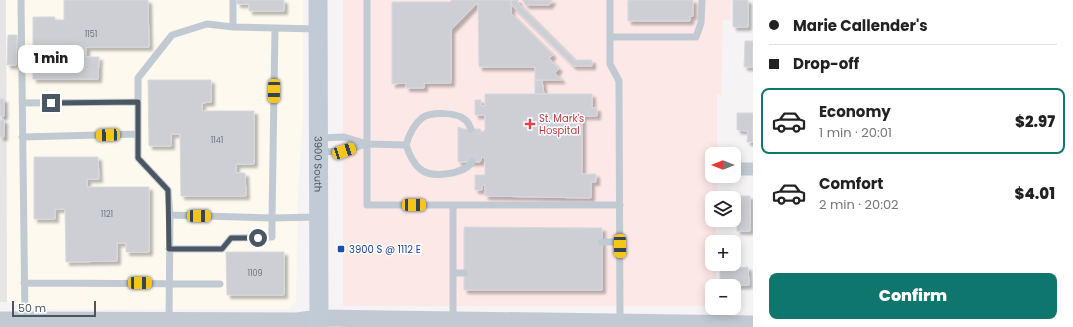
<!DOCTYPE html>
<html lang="en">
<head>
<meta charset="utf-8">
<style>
	:root { --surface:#fff; --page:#f2f2f2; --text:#222; --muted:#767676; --line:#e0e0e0; --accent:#0f766e }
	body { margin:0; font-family:Poppins,sans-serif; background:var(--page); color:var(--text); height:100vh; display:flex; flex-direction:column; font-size:15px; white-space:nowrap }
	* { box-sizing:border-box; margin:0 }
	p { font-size:13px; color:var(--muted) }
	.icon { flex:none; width:22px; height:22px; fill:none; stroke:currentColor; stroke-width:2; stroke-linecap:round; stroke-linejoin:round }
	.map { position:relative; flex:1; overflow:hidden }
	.sheet { display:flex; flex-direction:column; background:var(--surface); width:320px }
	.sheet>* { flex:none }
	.hud { display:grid; align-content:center; height:88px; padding:0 16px; background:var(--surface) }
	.needle { width:26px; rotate:270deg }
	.fabs { position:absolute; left:705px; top:147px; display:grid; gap:8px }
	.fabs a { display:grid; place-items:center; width:36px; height:36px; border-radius:8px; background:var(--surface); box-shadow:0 2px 10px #0003; font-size:20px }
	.scale { position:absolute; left:12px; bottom:10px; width:84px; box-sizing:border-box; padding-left:4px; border:2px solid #4a5661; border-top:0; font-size:11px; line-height:14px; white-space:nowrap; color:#4a5661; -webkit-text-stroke:3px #fff; paint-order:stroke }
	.end { position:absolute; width:18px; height:18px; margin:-9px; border:5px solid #4a5661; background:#fff; box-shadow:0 0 0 2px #fff }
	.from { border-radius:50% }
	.bubble { position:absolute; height:28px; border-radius:8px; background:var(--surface); box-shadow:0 2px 10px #0003; font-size:13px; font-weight:800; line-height:28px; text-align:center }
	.car { position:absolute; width:12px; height:24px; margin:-12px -6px; border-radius:5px; box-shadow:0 0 3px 1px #0007; background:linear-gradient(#f5c518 24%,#345 0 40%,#f5c518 0 76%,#345 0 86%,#f5c518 0) }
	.hud b { display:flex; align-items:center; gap:14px; height:38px; font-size:15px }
	.hud b+b { border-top:1px solid var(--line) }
	.hud i { width:10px; height:10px; background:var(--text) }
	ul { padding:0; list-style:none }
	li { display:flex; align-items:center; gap:12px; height:66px; margin:0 8px 6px; padding:0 8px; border:2px solid transparent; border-radius:8px }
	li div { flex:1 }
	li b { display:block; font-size:15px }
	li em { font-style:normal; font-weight:800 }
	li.current { border-color:var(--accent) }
	li>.icon { width:36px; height:36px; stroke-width:1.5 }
	.action { display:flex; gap:8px; margin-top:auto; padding:8px 16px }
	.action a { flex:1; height:46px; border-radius:8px; background:var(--accent); color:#fff; font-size:16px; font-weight:800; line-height:46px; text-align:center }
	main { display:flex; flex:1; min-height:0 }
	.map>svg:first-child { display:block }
	.commercial { fill:#fdf9ef }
	.education { fill:#e6e4e5 }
	.medical { fill:#fce8e6 }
	.building { fill:#cdcfd5; stroke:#d7d9de; filter:url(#shadow) }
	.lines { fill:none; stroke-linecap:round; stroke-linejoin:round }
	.service { stroke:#c1cad2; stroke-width:7 }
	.minor { stroke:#c1cad2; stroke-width:13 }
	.tertiary { stroke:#c1cad2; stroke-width:17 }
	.secondary { stroke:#c1cbd6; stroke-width:19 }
	.route { stroke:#4a5661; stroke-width:5 }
	.health-dot { fill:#e0444e; stroke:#fff; stroke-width:1.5 }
	.transit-dot { fill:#1a4fb4; stroke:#fff; stroke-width:1.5 }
	.labels { text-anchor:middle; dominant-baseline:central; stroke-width:3; stroke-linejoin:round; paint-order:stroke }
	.number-label { font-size:8px; fill:#6b747e }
	.health-label { font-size:10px; fill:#be3a42; stroke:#fff; text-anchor:start }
	.street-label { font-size:10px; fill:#4a5661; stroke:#fff }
	.transit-label { font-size:10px; fill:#164399; stroke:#fff; text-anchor:start }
</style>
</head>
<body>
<main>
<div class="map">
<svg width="753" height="327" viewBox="0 0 753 327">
	<defs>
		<filter id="shadow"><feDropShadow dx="3.5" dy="3.5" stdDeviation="1" flood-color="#0004"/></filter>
	</defs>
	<rect width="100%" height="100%" fill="#f5f3f3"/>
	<path class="commercial" d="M6,0H303V116L298,195L296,301L288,309H19L7,302Z"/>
	<path class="education" d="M0,0H6L7,302H0Z"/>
	<path class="medical" d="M343,0H731V20H723L721,95H717V154H712V176H717V198H712V220H716V242H712V264H716V286H712V306H343Z"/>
	<path class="building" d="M64,0H148L149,47H86V57H99L98,79H33V17H55V20H64Z
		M237,0H284V11H249V4H237Z
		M451,0H511V13L553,55L549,58L559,69L555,73L562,80H535V67H479L478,3H477L451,30V83H424V88H406V83L392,84V2H451Z
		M511,0H518V3L575,60H592V66H573L512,6Z
		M522,0H552V1L549,5H526Z
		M628,0H693V16H690V21H628Z
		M733,0H748V27H733Z
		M8,35H17L16,65H7Z
		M745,41H753V67H744Z
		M148,80H211V102L202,103V111H254V164H236V173H245L246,196H181L180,134H171V146H149Z
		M535,80H542L544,94H535Z
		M485,94H592V108H597V116H582V174H596V182H591V198L485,196V185H482V190H475V175H485V160L482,157L480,162H458V127L464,129H480L482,133L485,130V115H475V100H481V106H485Z
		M0,99H4V116H0Z
		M737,113H753V142H747L748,131L737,130Z
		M0,120H4V137H0Z
		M34,157H98L99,179H87V187H149V252H126V243H117V261L66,262L65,209H55V219H34Z
		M734,196H750V231H737V216H734V198H723H734Z
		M464,227L602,228V290H464Z
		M226,252H284V295H227Z
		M748,267L749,285L720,286V268Z"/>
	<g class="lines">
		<path class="service" d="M21,0L25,320
			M233,0V27L318,29
			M367,0V205H453V319
			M610,0V64L619,81L620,322
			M275,28L272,218L318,217
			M610,37H696L701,23L702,0
			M22,103L137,102
			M471,129C469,125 468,121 464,119C456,112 430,112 422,118C413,125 409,135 406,145C409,154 413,163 420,169C432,179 464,174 472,162
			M22,137L137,134
			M319,138L344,137L367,144L406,145
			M319,152L344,151L367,144
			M453,205H620
			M170,215L168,190L138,158V78L172,35L207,24L233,27
			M602,242H620
			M453,273H464
			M24,283L220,284
			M169,321L170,215L272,218V237L231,238L222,249H169"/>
		<path class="minor" d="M734,169H753"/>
		<path class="tertiary" d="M0,320L297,321L319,318L753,324"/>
		<path class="secondary" id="s1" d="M318,0L319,327"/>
	</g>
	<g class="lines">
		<path class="route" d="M51,103L138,102V158L168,190L169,249H222L231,238H258"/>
	</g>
	<path class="health-dot" d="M528 118h4v4h4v4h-4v4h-4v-4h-4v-4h4z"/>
	<rect class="transit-dot" x="337" y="245" width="8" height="8" rx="2"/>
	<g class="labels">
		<g class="number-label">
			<text x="91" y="34">1151</text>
			<text x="217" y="140">1141</text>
			<text x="107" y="214">1121</text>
			<text x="255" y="273">1109</text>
		</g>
		<g class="health-label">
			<text x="539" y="118">St. Mark's<tspan x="539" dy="12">Hospital</tspan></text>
		</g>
		<g class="street-label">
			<text stroke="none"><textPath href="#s1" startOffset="164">3900 South</textPath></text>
		</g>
		<g class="transit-label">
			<text x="349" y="249">3900 S @ 1112 E</text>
		</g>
	</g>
</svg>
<div class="fabs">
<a><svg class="needle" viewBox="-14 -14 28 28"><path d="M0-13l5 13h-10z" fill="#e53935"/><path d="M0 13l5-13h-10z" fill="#767676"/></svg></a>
<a><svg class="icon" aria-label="layers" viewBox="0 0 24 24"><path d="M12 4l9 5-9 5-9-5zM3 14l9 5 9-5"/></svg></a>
<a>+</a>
<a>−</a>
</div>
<div class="scale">50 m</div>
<i class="end from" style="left:258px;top:238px"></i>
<i class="end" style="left:51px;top:103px"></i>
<div class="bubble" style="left:18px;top:45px;width:66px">1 min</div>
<i class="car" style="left:274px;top:91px;rotate:181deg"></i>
<i class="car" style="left:108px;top:135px;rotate:268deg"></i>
<i class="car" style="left:344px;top:151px;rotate:71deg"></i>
<i class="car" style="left:414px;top:205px;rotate:90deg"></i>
<i class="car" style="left:199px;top:216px;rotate:91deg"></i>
<i class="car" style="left:620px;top:246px;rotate:179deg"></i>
<i class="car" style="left:140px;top:283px;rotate:90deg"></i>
</div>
<section class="sheet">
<div class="hud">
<b><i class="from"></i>Marie Callender's</b>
<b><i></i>Drop-off</b>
</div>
<ul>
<li class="current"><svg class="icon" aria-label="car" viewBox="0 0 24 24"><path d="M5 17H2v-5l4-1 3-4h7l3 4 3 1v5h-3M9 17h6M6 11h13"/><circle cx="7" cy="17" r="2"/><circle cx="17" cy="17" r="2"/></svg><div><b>Economy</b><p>1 min · 20:01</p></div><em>$2.97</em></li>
<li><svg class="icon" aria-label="car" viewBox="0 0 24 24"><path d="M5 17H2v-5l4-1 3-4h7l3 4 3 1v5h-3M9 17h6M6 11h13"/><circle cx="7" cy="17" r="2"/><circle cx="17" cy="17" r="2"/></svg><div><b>Comfort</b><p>2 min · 20:02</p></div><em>$4.01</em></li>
</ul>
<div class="action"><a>Confirm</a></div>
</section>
</main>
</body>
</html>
